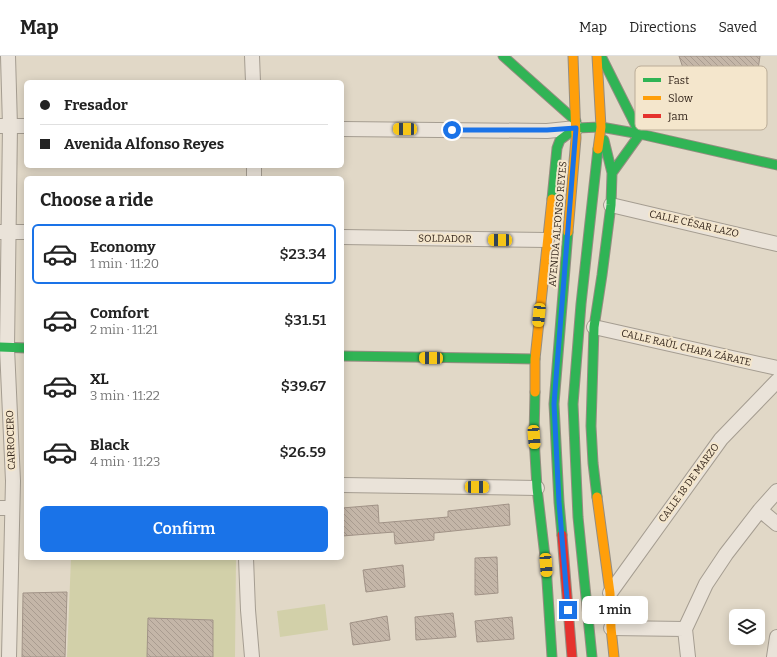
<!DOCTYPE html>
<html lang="en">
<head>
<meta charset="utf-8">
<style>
	:root { --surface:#fff; --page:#f6f6f6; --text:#222; --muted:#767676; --line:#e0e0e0; --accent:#1a73e8 }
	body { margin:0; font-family:Bitter,serif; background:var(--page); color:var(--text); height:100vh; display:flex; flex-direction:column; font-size:15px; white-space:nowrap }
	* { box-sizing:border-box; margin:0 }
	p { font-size:13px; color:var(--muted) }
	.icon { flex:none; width:22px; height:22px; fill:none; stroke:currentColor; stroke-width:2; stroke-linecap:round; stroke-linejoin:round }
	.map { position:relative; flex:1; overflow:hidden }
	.sheet { position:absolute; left:24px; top:120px; width:320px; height:384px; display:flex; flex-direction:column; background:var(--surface); border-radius:6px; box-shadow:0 2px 10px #0003 }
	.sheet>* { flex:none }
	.top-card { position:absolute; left:24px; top:24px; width:320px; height:88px; border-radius:6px; box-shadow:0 2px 10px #0003; display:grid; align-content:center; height:88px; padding:0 16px; background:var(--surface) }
	.tools { position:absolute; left:729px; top:553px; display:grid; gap:8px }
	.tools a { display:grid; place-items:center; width:36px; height:36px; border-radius:6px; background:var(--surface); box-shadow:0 2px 10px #0003; font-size:20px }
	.end { position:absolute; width:18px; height:18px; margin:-9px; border:5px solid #1a73e8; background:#fff; box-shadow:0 0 0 2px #fff }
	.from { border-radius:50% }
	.bubble { position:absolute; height:28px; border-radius:6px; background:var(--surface); box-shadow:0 2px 10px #0003; font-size:13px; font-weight:600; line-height:28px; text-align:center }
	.car { position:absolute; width:12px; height:24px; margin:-12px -6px; border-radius:5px; box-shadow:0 0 3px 1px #0007; background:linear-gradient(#f5c518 24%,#345 0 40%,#f5c518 0 76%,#345 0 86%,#f5c518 0) }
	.top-card b { display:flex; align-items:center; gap:14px; height:38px; font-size:15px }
	.top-card b+b { border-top:1px solid var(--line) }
	.top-card i { width:10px; height:10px; background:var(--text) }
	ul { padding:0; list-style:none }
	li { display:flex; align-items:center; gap:12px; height:60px; margin:0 8px 6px; padding:0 8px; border:2px solid transparent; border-radius:6px }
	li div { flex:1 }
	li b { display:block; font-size:15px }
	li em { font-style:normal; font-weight:600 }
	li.active { border-color:var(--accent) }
	li>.icon { width:36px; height:36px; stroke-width:1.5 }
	h2 { padding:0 16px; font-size:18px; line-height:48px }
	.button { display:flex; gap:8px; margin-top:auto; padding:8px 16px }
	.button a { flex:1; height:46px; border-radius:6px; background:var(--accent); color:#fff; font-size:16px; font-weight:600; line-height:46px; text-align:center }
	header { display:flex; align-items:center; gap:24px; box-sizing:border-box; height:56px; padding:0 20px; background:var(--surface); border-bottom:1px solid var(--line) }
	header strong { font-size:19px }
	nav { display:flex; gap:22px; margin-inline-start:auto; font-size:14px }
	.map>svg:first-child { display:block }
	.pitch { fill:#d2d0a9 }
	.building { fill:url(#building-back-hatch); stroke:#a19387 }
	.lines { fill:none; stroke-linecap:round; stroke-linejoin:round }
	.street-casing { stroke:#a59d91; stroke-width:16 }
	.fast-casing { stroke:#958d81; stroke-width:11 }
	.slow-casing { stroke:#958d81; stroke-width:11 }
	.jam-casing { stroke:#958d81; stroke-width:11 }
	.street { stroke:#eae3d9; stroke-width:14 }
	.fast { stroke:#30b455; stroke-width:9 }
	.slow { stroke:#ff9f0a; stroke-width:9 }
	.jam { stroke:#e5322d; stroke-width:9 }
	.route { stroke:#1a73e8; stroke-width:5 }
	.labels { text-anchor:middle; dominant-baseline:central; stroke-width:4; stroke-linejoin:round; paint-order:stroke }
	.street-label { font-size:10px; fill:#33251b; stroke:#f4e6cc }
	.key { fill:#f4e6cc; stroke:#baac97; stroke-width:1 }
	.key-label { font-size:11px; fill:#33251b }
</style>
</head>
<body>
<header>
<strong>Map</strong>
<nav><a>Map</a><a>Directions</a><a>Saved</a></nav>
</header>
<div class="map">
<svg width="777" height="601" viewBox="0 0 777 601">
	<defs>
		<pattern id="building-back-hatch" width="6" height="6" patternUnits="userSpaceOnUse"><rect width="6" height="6" fill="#c4b6a8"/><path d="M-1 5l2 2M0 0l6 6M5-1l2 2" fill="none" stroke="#a99c90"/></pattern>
	</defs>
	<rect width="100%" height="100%" fill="#e1d8c7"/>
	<path class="pitch" d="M71,502H236L235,601H67Z
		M325,548L328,574L280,581L277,555Z"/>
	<path class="building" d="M679,0H760L750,69L683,60L687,24Z
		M509,448L510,469L434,477V484L395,488L394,476L342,480V452L378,449L379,467L448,461V455Z
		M497,501L498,537L475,539V502Z
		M403,509L405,531L366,536L363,514Z
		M67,536L65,601H22L23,537Z
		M453,557L456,581L416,584L415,561Z
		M387,560L390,584L353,589L350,567Z
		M512,561L514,583L477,586L475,565Z
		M148,562L213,564V601H147Z"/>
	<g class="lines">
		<defs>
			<path id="street" d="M8,0L10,70L7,292L13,425L9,601
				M252,0L253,26
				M0,70H26
				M342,73L547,75L576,72
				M254,122V110
				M611,149L777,188
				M0,176H26
				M342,181L547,184
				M594,271L777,312
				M342,429L537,432
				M0,452H12
				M760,454L777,468
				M246,502L248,554L252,601
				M610,537L721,383L777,325
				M611,572L685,573L706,528L726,498L760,454L777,435
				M685,573L688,601
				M774,601L777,581"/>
			<path id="fast" d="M503,0L576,65
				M601,0L640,78
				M612,117L640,78
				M552,143L557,92L560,84L576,72L601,71L640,78L777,109
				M0,291L26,292
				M342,300L535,303
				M535,336L534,381L537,432L546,509L552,601
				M597,441L593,407L591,370L594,271L602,219L611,149L612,117L604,84
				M562,479L559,446L554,348L568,176
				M592,601L578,461L573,348L581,248L598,93"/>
			<path id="slow" d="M597,0L601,71L598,93
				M568,176L576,82L573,0
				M535,336V303L552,143
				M597,441L610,537L611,572L614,601"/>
			<path id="jam" d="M562,479L572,601"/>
		</defs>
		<use href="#street" class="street-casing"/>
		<use href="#fast" class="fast-casing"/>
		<use href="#slow" class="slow-casing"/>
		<use href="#jam" class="jam-casing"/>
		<use href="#street" class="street"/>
		<use href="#fast" class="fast"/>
		<use href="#slow" class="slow"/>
		<use href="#jam" class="jam"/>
	</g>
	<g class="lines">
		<path class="route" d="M452,74H547L576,72L554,348L559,446L568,554"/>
	</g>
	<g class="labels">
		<g class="street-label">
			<text transform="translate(558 168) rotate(-85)">AVENIDA ALFONSO REYES</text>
			<text transform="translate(694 168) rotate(13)">CALLE CÉSAR LAZO</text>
			<text transform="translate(445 183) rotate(1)">SOLDADOR</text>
			<text transform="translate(686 292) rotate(13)">CALLE RAÚL CHAPA ZÁRATE</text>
			<text transform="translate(11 384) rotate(-92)">CARROCERO</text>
			<text transform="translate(689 427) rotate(-54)">CALLE 18 DE MARZO</text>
		</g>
	</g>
	<rect x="635" y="10" width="132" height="64" rx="6" class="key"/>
	<rect x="643" y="22" width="18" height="4" fill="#30b455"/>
	<rect x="643" y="40" width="18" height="4" fill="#ff9f0a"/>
	<rect x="643" y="58" width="18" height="4" fill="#e5322d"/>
	<g class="key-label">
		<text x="668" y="28">Fast</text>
		<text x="668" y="46">Slow</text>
		<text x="668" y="64">Jam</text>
	</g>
</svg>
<div class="tools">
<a><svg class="icon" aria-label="layers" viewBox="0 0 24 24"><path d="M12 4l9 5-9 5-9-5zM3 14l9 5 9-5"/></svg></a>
</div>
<i class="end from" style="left:452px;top:74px"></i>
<i class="end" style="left:568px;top:554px"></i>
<div class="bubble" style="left:582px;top:540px;width:66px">1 min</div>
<i class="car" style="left:405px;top:73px;rotate:271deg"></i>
<i class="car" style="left:500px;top:184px;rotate:271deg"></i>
<i class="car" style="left:539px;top:259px;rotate:186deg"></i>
<i class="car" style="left:431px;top:302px;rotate:271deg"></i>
<i class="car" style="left:534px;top:381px;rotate:176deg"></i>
<i class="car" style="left:477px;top:431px;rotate:91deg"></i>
<i class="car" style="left:546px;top:509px;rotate:176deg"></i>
<div class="top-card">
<b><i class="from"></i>Fresador</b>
<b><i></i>Avenida Alfonso Reyes</b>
</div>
<section class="sheet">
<h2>Choose a ride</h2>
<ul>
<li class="active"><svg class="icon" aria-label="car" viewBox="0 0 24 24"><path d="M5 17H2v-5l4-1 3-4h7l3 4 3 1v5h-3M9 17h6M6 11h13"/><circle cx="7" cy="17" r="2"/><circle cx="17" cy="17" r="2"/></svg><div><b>Economy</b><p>1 min · 11:20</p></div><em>$23.34</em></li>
<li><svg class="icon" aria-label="car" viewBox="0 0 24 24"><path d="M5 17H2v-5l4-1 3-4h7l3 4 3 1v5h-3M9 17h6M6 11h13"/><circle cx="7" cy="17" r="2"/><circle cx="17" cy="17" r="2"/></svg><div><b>Comfort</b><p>2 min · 11:21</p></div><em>$31.51</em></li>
<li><svg class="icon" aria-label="car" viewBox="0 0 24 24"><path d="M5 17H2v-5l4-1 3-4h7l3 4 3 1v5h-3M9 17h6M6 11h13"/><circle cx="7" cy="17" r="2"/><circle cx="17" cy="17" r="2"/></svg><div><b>XL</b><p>3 min · 11:22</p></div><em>$39.67</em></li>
<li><svg class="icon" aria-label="car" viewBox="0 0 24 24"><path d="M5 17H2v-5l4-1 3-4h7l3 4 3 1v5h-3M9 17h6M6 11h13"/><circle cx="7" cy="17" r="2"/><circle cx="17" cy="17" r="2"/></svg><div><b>Black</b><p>4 min · 11:23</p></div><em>$26.59</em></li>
</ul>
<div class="button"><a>Confirm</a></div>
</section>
</div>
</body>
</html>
